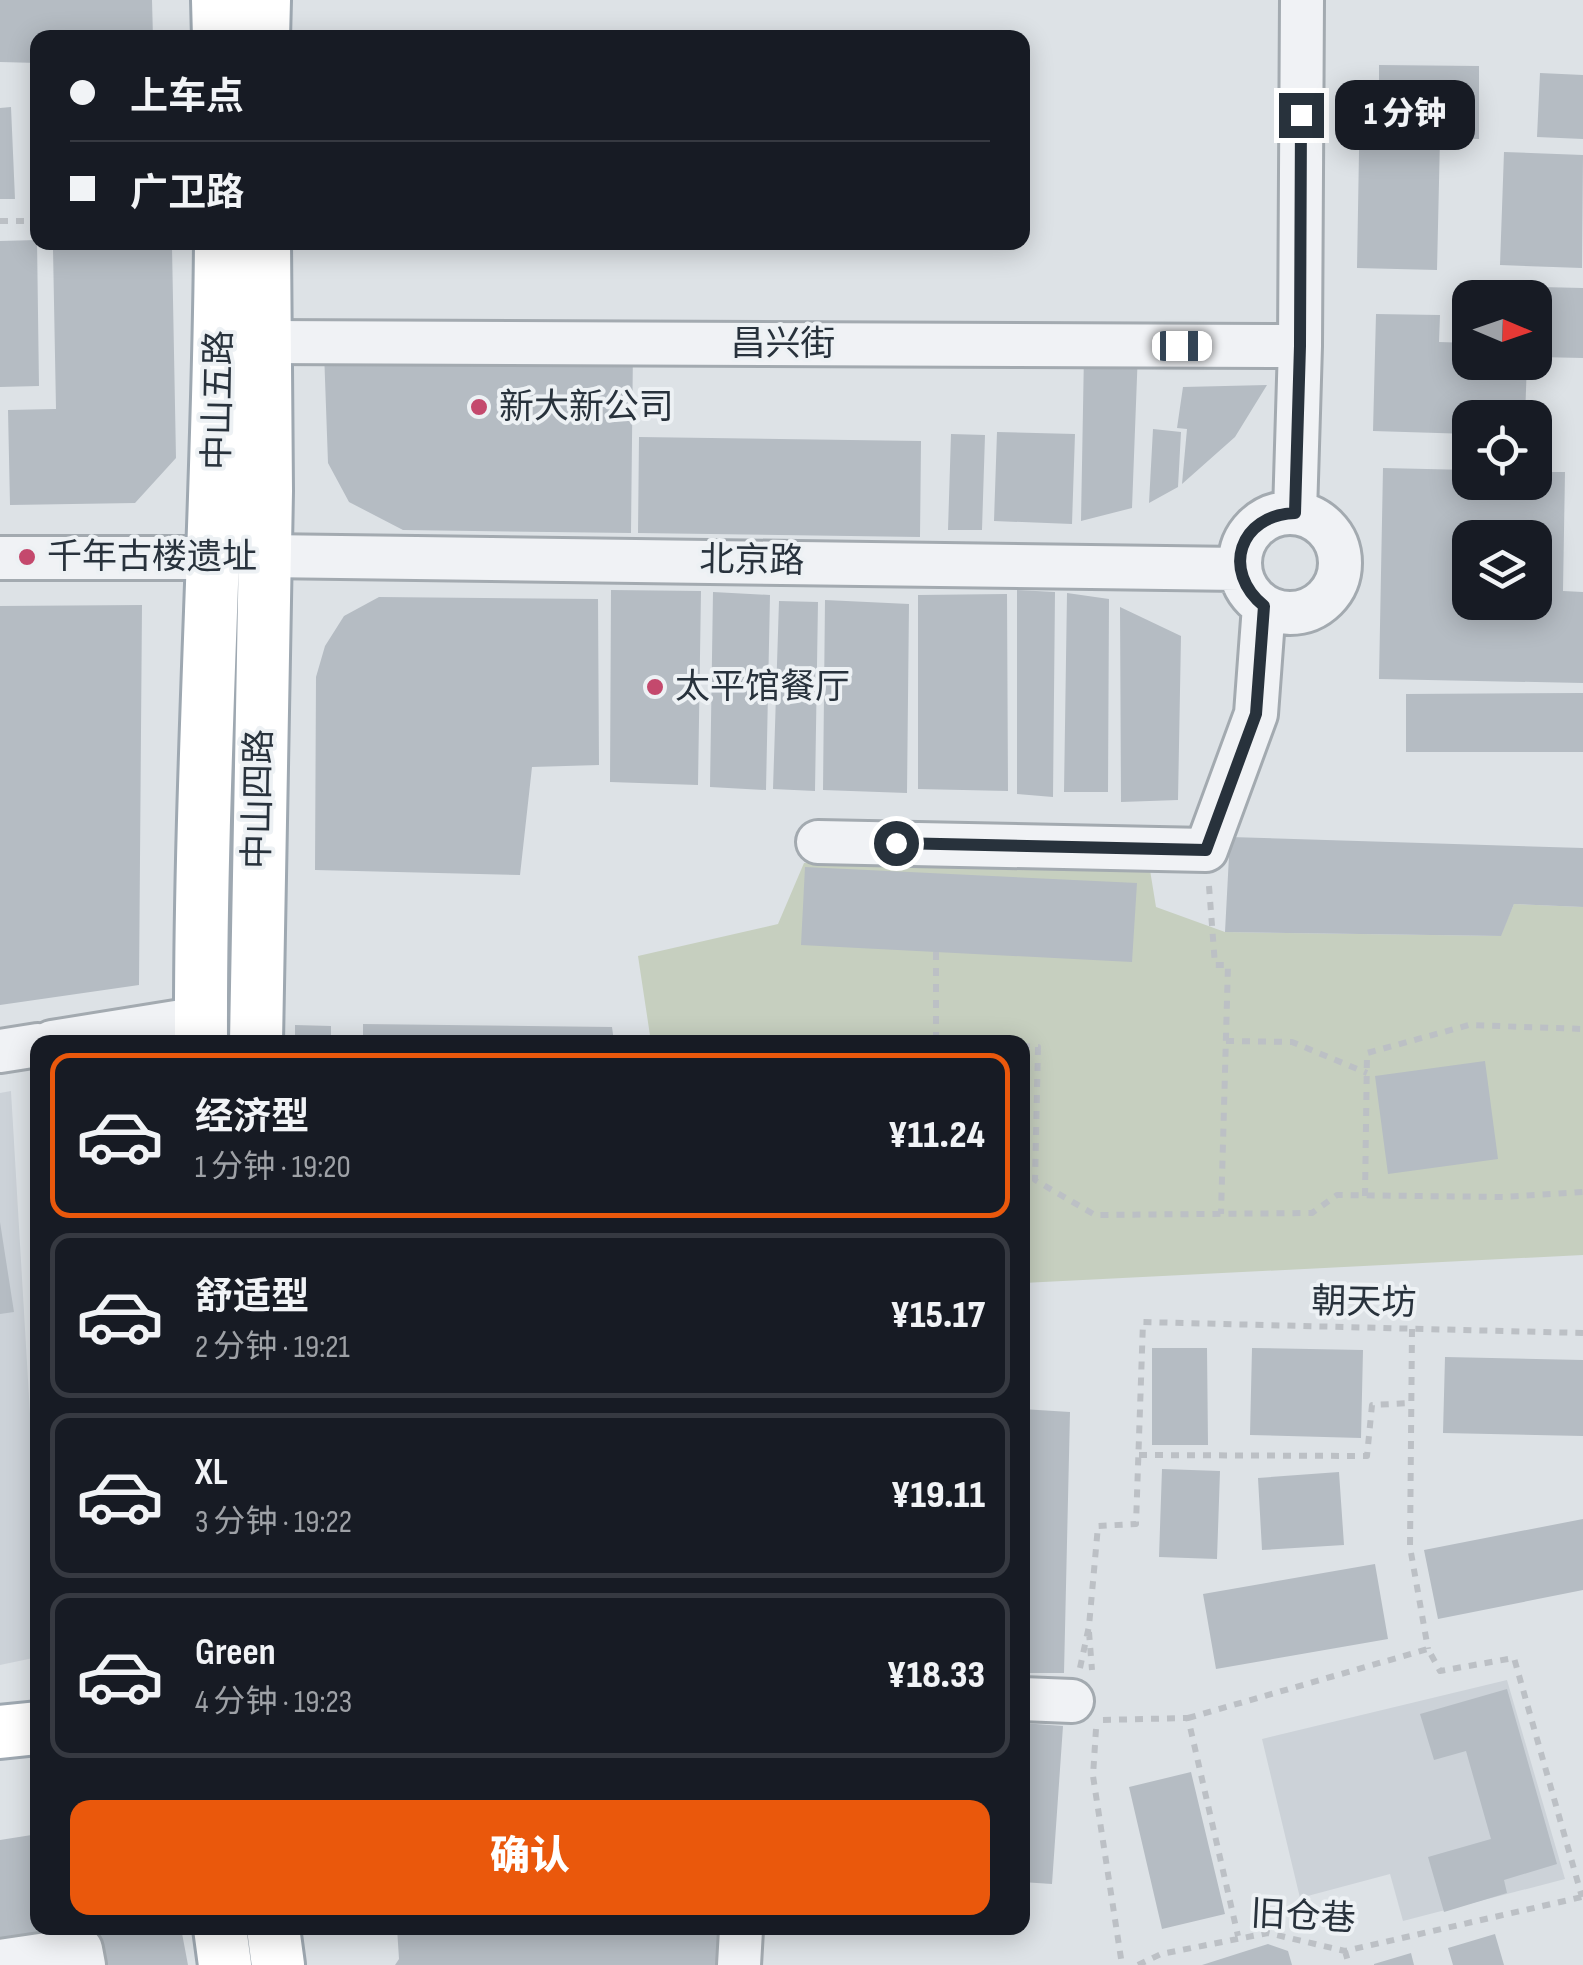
<!DOCTYPE html>
<html lang="zh">
<head>
<meta charset="utf-8">
<style>
	:root { --surface:#171b24; --page:#242831; --text:#f1f3f6; --muted:#9ea1a6; --line:#363941; --accent:#ea580c }
	body { margin:0; font-family:"Sofia Sans Condensed","Noto Sans SC",sans-serif; background:var(--page); color:var(--text); height:100vh; display:flex; flex-direction:column; font-size:38px; white-space:nowrap }
	* { box-sizing:border-box; margin:0 }
	p { font-size:32px; color:var(--muted) }
	.icon { flex:none; width:55px; height:55px; fill:none; stroke:currentColor; stroke-width:2; stroke-linecap:round; stroke-linejoin:round }
	.map { position:relative; flex:1; overflow:hidden }
	.drawer { position:absolute; left:30px; top:1035px; width:1000px; height:900px; display:flex; flex-direction:column; background:var(--surface); border-radius:20px; box-shadow:0 5px 25px #0003 }
	.drawer>* { flex:none }
	.hud { position:absolute; left:30px; top:30px; width:1000px; height:220px; border-radius:20px; box-shadow:0 5px 25px #0003; display:grid; align-content:center; height:220px; padding:0 40px; background:var(--surface) }
	.needle { width:65px; rotate:92deg }
	.buttons { position:absolute; left:1452px; top:280px; display:grid; gap:20px }
	.buttons a { display:grid; place-items:center; width:100px; height:100px; border-radius:20px; background:var(--surface); box-shadow:0 5px 25px #0003; font-size:50px }
	.end { position:absolute; width:45px; height:45px; margin:-22px; border:12px solid #28323c; background:#fff; box-shadow:0 0 0 5px #fff }
	.from { border-radius:50% }
	.bubble { position:absolute; height:70px; border-radius:20px; background:var(--surface); box-shadow:0 5px 25px #0003; font-size:32px; font-weight:800; line-height:70px; text-align:center }
	.car { position:absolute; width:30px; height:60px; margin:-30px -15px; border-radius:12px; box-shadow:0 0 8px 2px #0007; background:linear-gradient(#fff 24%,#345 0 40%,#fff 0 76%,#345 0 86%,#fff 0) }
	.hud b { display:flex; align-items:center; gap:35px; height:95px; font-size:38px }
	.hud b+b { border-top:2px solid var(--line) }
	.hud i { width:25px; height:25px; background:var(--text) }
	ul { padding:18px 0 0; list-style:none }
	li { display:flex; align-items:center; gap:30px; height:165px; margin:0 20px 15px; padding:0 20px; border:5px solid var(--line); border-radius:20px }
	li div { flex:1 }
	li b { display:block; font-size:38px }
	li em { font-style:normal; font-weight:800 }
	li.active { border-color:var(--accent) }
	li>.icon { width:90px; height:90px; stroke-width:1.5 }
	.primary-button { display:flex; gap:20px; margin-top:auto; padding:20px 40px }
	.primary-button a { flex:1; height:115px; border-radius:20px; background:var(--accent); color:#fff; font-size:40px; font-weight:800; line-height:115px; text-align:center }
	.map>svg:first-child { display:block }
	.built { fill:#ccd2d8 }
	.green { fill:#c6cfbf }
	.building { fill:#b5bcc3; fill-rule:evenodd }
	.lines { fill:none; stroke-linecap:round; stroke-linejoin:round }
	.minor-casing { stroke:#a3aab0; stroke-width:48 }
	.major-casing { stroke:#9ea8b1; stroke-width:58 }
	.path { stroke:#bcc0c5; stroke-width:6; stroke-dasharray:8 8; stroke-linecap:butt }
	.minor { stroke:#f0f2f5; stroke-width:42 }
	.major { stroke:#fff; stroke-width:52 }
	.route { stroke:#28323c; stroke-width:12 }
	.poi-dot { fill:#c4496d; stroke:#edf1f4; stroke-width:4 }
	.labels { text-anchor:middle; dominant-baseline:central; stroke-width:8; stroke-linejoin:round; paint-order:stroke }
	.street-label { font-size:35px; fill:#28323c; stroke:#edf1f4 }
	.poi-label { font-size:35px; fill:#28323c; stroke:#edf1f4; text-anchor:start }
</style>
</head>
<body>
<div class="map">
<svg width="1583" height="1965" viewBox="0 0 1583 1965">
	<rect width="100%" height="100%" fill="#dde2e6"/>
	<path class="built" d="M11,1091L37,1533L38,1657L0,1665V1093Z
		M1507,1680L1565,1879L1403,1921L1390,1874L1300,1898L1262,1739Z"/>
	<path class="green" d="M804,863L1150,870L1156,907L1225,932L1500,936L1514,904L1583,907V1255L1023,1283L1022,1042H651L638,956L778,924Z"/>
	<path class="building" d="M0,0H152L153,38H38V63L0,62Z
		M1379,65L1479,66V139L1440,138L1437,270L1357,268L1360,94L1379,95Z
		M1540,73L1583,75V139L1537,137Z
		M11,107L15,199H0V108Z
		M1504,152L1583,155L1582,268L1500,265Z
		M37,240L39,386L0,387V241Z
		M172,247L176,458L135,503L10,505L8,410L56,409L53,249Z
		M1541,287L1583,288V358L1538,357Z
		M1376,314L1440,315L1439,342L1470,343V362H1527L1525,418H1470V434L1373,431Z
		M633,348L631,533L403,530L349,502L328,463L324,351Z
		M1138,351L1132,508L1081,521L1084,353Z
		M1267,385L1235,437L1182,484L1187,429L1177,428L1183,387Z
		M1153,429L1181,432L1178,487L1149,503Z
		M997,432L1075,434L1072,524L994,521Z
		M951,434L985,435L982,530H948Z
		M639,437L921,441L920,537L638,533Z
		M1383,468L1470,470V482H1535V472H1565L1563,591L1583,592V683L1379,679ZM1470,538H1535V602H1470Z
		M611,590L701,591L698,785L610,782Z
		M1017,590L1055,592L1053,797L1017,794Z
		M713,592L770,595L766,790L710,787Z
		M1067,593L1109,599L1108,792H1064Z
		M1007,594L1008,791L918,789V595Z
		M379,597L598,599L599,765L532,767L520,875L315,870L316,677L325,646L344,616Z
		M825,600L909,604L907,793L823,790Z
		M779,601L818,602L815,791L773,789Z
		M142,605L139,985L0,1005V606Z
		M1120,607L1181,636L1178,800L1121,802Z
		M1583,693V752H1406V694Z
		M1230,837L1583,848V907L1514,904L1501,936L1225,932Z
		M805,867L1137,883L1132,962L801,945Z
		M363,1024L612,1027L614,1042H363Z
		M295,1025L331,1026V1042H295Z
		M1485,1061L1498,1159L1388,1174L1375,1076Z
		M0,1222L14,1312L0,1314Z
		M1152,1348H1207L1208,1445H1152Z
		M1252,1348L1363,1350L1361,1438L1250,1435Z
		M1445,1357L1583,1360V1436L1443,1433Z
		M1022,1409L1070,1412L1064,1673H1022Z
		M1162,1469L1220,1471L1217,1559L1159,1557Z
		M1339,1472L1344,1545L1262,1550L1258,1478Z
		M1583,1519V1590L1438,1619L1424,1550Z
		M1375,1564L1388,1639L1216,1669L1203,1594Z
		M1507,1689L1557,1864L1504,1880L1507,1893L1444,1912L1428,1857L1491,1839L1466,1751L1434,1760L1420,1714Z
		M1022,1723L1063,1726L1052,1884L1022,1882Z
		M1191,1772L1225,1914L1162,1929L1129,1787Z
		M38,1834V1928L67,1930L0,1940V1840Z
		M90,1928H181L188,1965H96Z
		M397,1928H729L727,1965H395L399,1959Z
		M1495,1934L1504,1965H1453L1448,1948Z
		M1268,1944L1288,1951L1292,1965H1202Z
		M1411,1953L1414,1965H1374V1964Z"/>
	<g class="lines">
		<defs>
			<path id="minor" d="M265,342L1300,346
				M1240 563a50 50 0 1 1 100 0a50 50 0 1 1-100 0Z
				M1295,513L1300,346L1302,0
				M265,556L1240,569
				M0,558H215
				M818,842L1206,850L1256,714L1264,606
				M52,1042L201,1018
				M0,1051L38,1045
				M1022,1699L1072,1701
				M0,1961L81,1949L84,1965
				M739,1965L741,1930"/>
			<path id="major" d="M218,0L219,38
				M263,38L264,0
				M201,1042C200,776 219,509 221,242
				M256,1042L266,491L264,242
				M0,1732L38,1728
				M220,1928L225,1965
				M273,1928L278,1965"/>
		</defs>
		<use href="#minor" class="minor-casing"/>
		<use href="#major" class="major-casing"/>
		<path class="path" d="M0,221H38
			M1209,886L1215,965H1228L1221,1214
			M936,952V1042
			M1226,1041L1292,1042L1367,1073
			M1022,1046L1038,1047L1035,1180L1095,1215L1312,1213L1337,1195L1503,1197L1583,1192
			M1365,1196L1367,1053L1469,1025L1583,1029
			M1412,1329L1410,1547L1428,1649
			M1139,1455L1367,1456L1372,1405L1411,1403
			M1089,1632L1092,1670
			M1080,1668L1089,1626L1098,1526L1136,1524L1143,1322L1583,1333
			M1188,1718L1428,1649L1440,1671L1514,1658L1582,1897
			M1103,1720L1188,1718L1238,1936
			M1096,1729L1093,1776L1122,1965
			M1345,1951L1349,1965
			M1138,1965L1161,1954L1268,1933L1345,1951L1582,1897"/>
		<use href="#minor" class="minor"/>
		<use href="#major" class="major"/>
	</g>
	<g class="lines">
		<path class="route" d="M896,843L1206,850L1256,714L1264,606C1221,571 1239,515 1295,513L1300,346L1301,115"/>
	</g>
	<g class="poi-dot">
		<circle cx="479" cy="407" r="10"/>
		<circle cx="27" cy="557" r="10"/>
		<circle cx="655" cy="687" r="10"/>
	</g>
	<g class="labels">
		<g class="street-label">
			<text x="783" y="344">昌兴街</text>
			<text transform="translate(219 400) rotate(-89)">中山五路</text>
			<text transform="translate(752 561) rotate(1)">北京路</text>
			<text transform="translate(259 799) rotate(-89)">中山四路</text>
			<text transform="translate(1364 1303) rotate(1)">朝天坊</text>
			<text transform="translate(1303 1917) rotate(3)">旧仓巷</text>
		</g>
		<g class="poi-label">
			<text x="499" y="407">新大新公司</text>
			<text x="47" y="557">千年古楼遗址</text>
			<text x="675" y="687">太平馆餐厅</text>
		</g>
	</g>
</svg>
<div class="buttons">
<a><svg class="needle" viewBox="-14 -14 28 28"><path d="M0-13l5 13h-10z" fill="#e53935"/><path d="M0 13l5-13h-10z" fill="#9ea1a6"/></svg></a>
<a><svg class="icon" aria-label="locate" viewBox="0 0 24 24"><circle cx="12" cy="12" r="6"/><path d="M12 2v4M12 18v4M2 12h4M18 12h4"/></svg></a>
<a><svg class="icon" aria-label="layers" viewBox="0 0 24 24"><path d="M12 4l9 5-9 5-9-5zM3 14l9 5 9-5"/></svg></a>
</div>
<i class="end from" style="left:896px;top:843px"></i>
<i class="end" style="left:1301px;top:115px"></i>
<div class="bubble" style="left:1335px;top:80px;width:140px">1 分钟</div>
<i class="car" style="left:1182px;top:346px;rotate:90deg"></i>
<div class="hud">
<b><i class="from"></i>上车点</b>
<b><i></i>广卫路</b>
</div>
<section class="drawer">
<ul>
<li class="active"><svg class="icon" aria-label="car" viewBox="0 0 24 24"><path d="M5 17H2v-5l4-1 3-4h7l3 4 3 1v5h-3M9 17h6M6 11h13"/><circle cx="7" cy="17" r="2"/><circle cx="17" cy="17" r="2"/></svg><div><b>经济型</b><p>1 分钟 · 19:20</p></div><em>¥11.24</em></li>
<li><svg class="icon" aria-label="car" viewBox="0 0 24 24"><path d="M5 17H2v-5l4-1 3-4h7l3 4 3 1v5h-3M9 17h6M6 11h13"/><circle cx="7" cy="17" r="2"/><circle cx="17" cy="17" r="2"/></svg><div><b>舒适型</b><p>2 分钟 · 19:21</p></div><em>¥15.17</em></li>
<li><svg class="icon" aria-label="car" viewBox="0 0 24 24"><path d="M5 17H2v-5l4-1 3-4h7l3 4 3 1v5h-3M9 17h6M6 11h13"/><circle cx="7" cy="17" r="2"/><circle cx="17" cy="17" r="2"/></svg><div><b>XL</b><p>3 分钟 · 19:22</p></div><em>¥19.11</em></li>
<li><svg class="icon" aria-label="car" viewBox="0 0 24 24"><path d="M5 17H2v-5l4-1 3-4h7l3 4 3 1v5h-3M9 17h6M6 11h13"/><circle cx="7" cy="17" r="2"/><circle cx="17" cy="17" r="2"/></svg><div><b>Green</b><p>4 分钟 · 19:23</p></div><em>¥18.33</em></li>
</ul>
<div class="primary-button"><a>确认</a></div>
</section>
</div>
</body>
</html>
